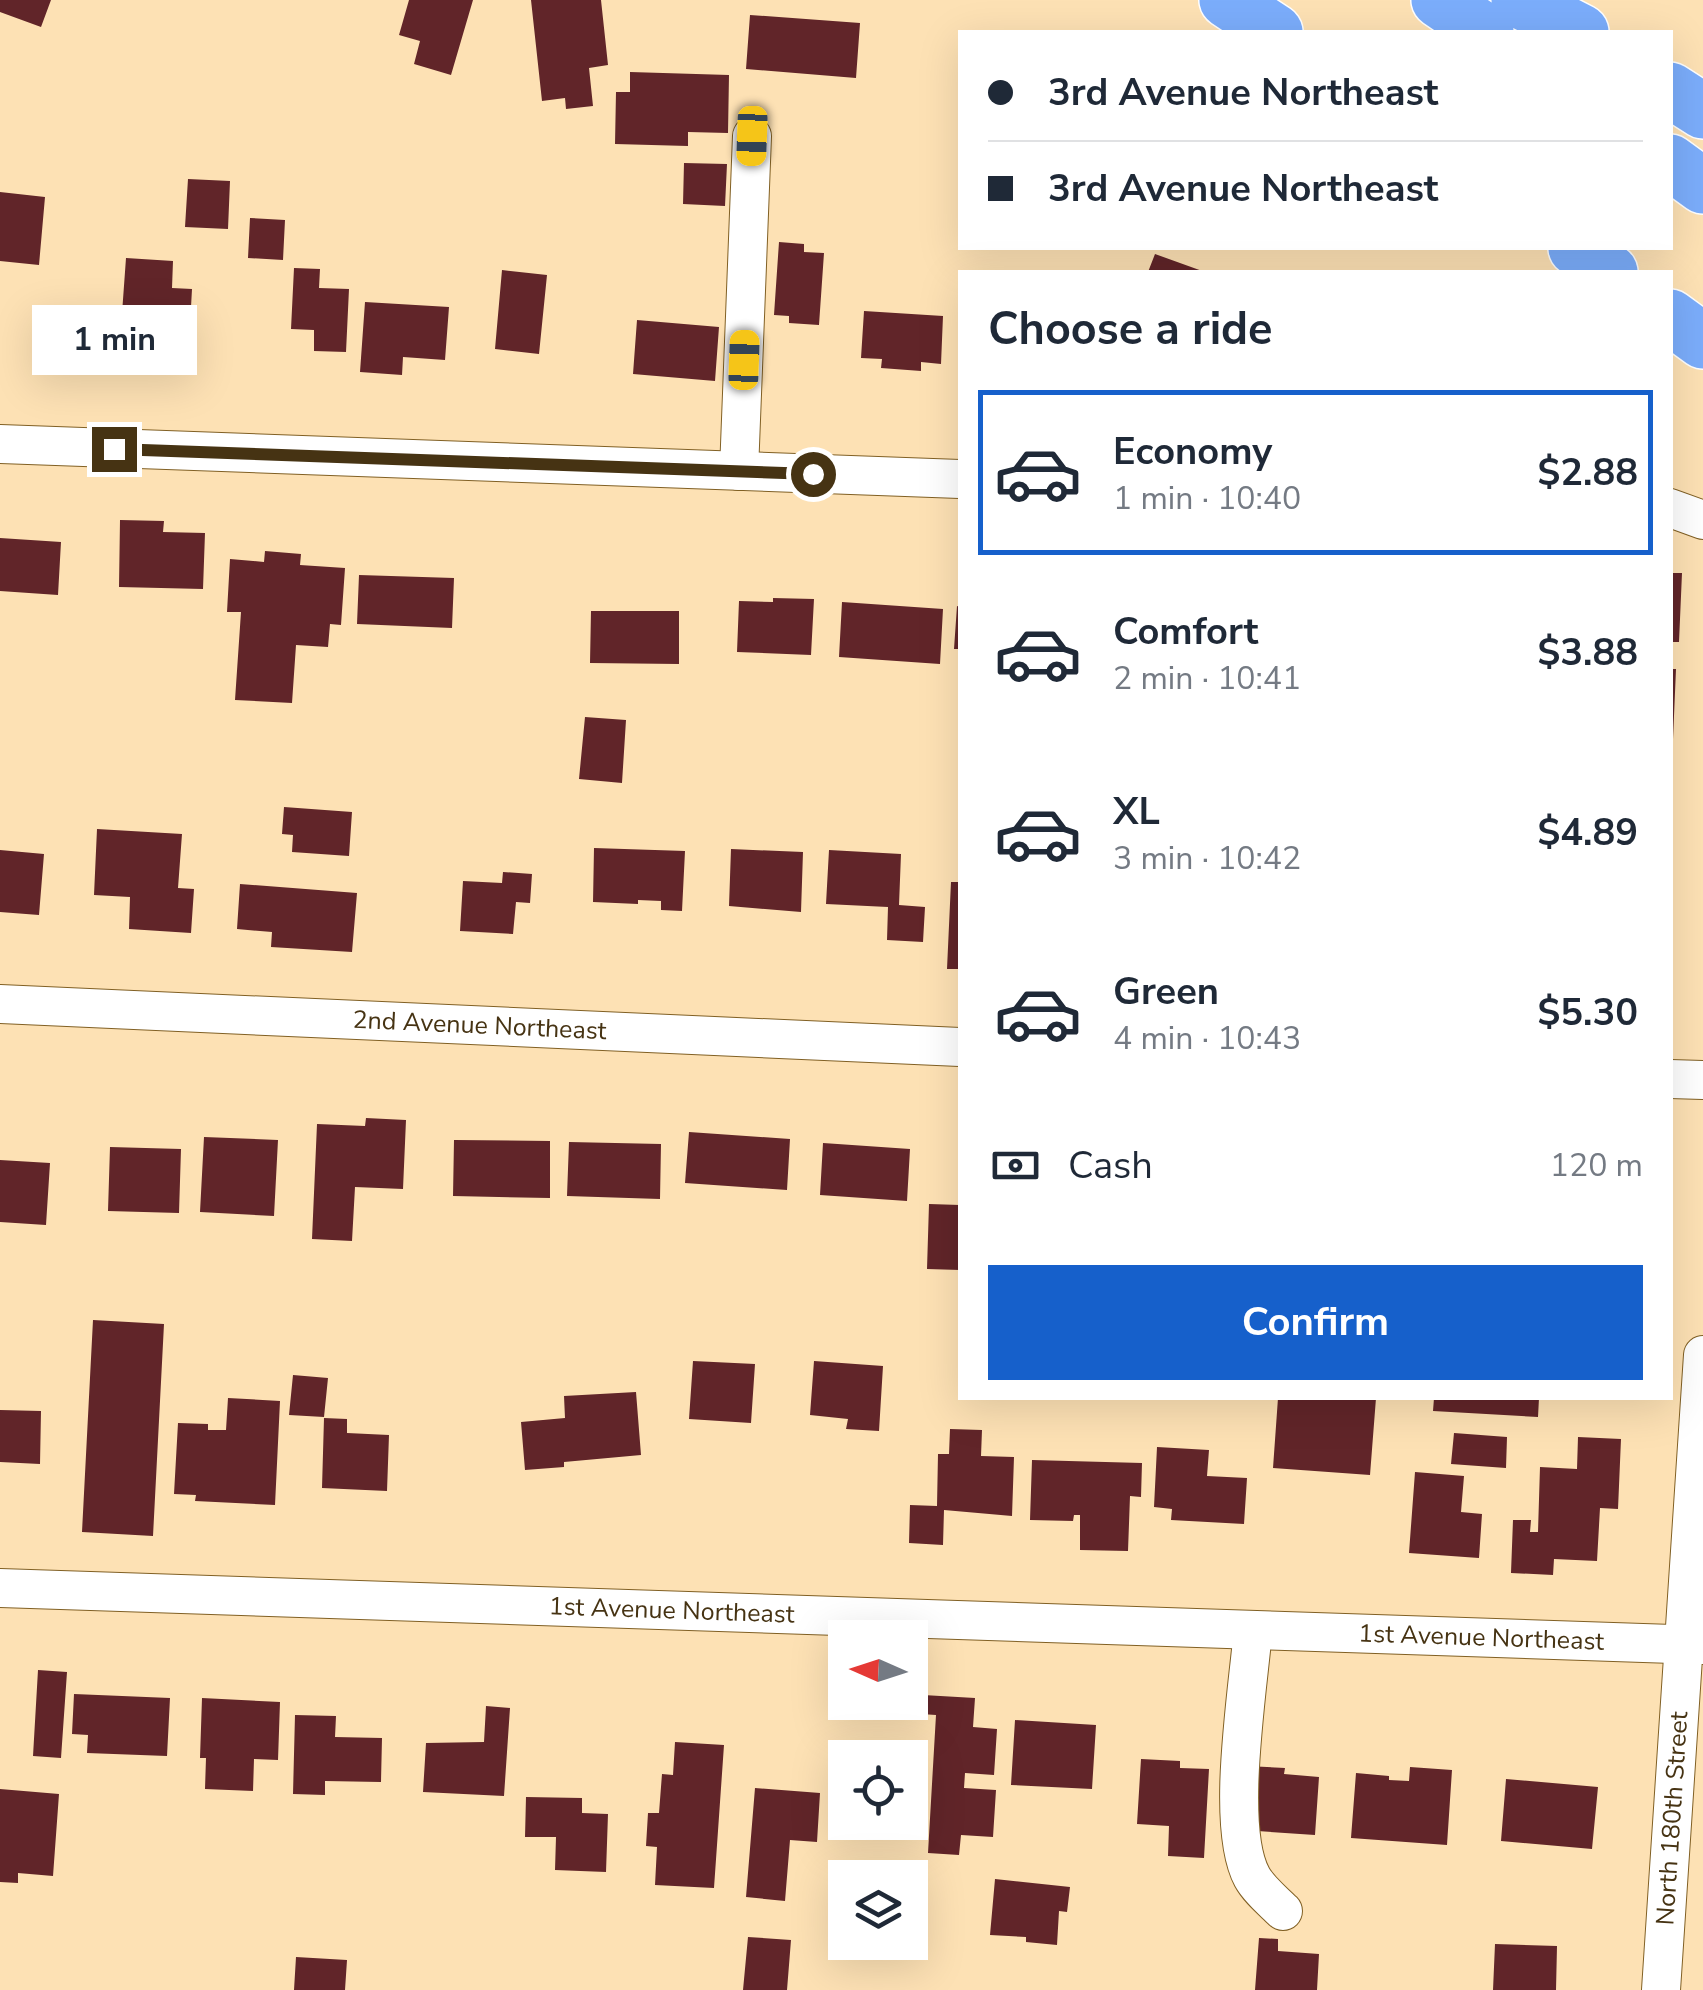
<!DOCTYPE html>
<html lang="en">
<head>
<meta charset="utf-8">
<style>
	:root { --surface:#fff; --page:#f2f2f3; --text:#1f2937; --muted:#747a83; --line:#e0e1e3; --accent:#1660cb }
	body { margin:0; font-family:"Nunito Sans",sans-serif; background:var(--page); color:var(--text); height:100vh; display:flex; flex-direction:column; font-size:38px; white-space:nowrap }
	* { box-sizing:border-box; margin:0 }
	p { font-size:32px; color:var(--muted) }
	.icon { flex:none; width:55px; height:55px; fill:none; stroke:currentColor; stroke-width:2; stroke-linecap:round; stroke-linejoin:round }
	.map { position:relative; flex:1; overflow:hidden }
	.side { position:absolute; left:958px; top:270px; width:715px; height:1130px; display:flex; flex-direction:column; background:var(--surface); border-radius:0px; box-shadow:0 10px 40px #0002 }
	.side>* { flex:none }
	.top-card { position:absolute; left:958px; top:30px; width:715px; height:220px; border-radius:0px; box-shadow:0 10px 40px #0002; display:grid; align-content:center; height:220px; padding:0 30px; background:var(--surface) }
	.needle { width:65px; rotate:273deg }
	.fabs { position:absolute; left:828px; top:1620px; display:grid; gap:20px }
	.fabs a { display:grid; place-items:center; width:100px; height:100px; border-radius:0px; background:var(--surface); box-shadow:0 10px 40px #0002; font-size:50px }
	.end { position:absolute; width:45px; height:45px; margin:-22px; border:12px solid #463313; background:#fff; box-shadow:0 0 0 5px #fff }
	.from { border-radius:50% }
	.bubble { position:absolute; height:70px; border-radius:0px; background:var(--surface); box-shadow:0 10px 40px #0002; font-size:32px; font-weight:700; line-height:70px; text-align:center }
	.car { position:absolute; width:30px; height:60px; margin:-30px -15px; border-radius:12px; box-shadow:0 0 8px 2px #0007; background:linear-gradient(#f5c518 24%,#345 0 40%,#f5c518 0 76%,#345 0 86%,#f5c518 0) }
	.top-card b { display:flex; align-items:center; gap:35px; height:95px; font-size:38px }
	.top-card b+b { border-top:2px solid var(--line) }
	.top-card i { width:25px; height:25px; background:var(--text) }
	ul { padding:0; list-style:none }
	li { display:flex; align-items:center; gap:30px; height:165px; margin:0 20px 15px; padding:0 10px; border:5px solid transparent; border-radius:0px }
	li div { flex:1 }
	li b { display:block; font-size:38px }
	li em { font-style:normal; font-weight:700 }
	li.selected { border-color:var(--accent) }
	li>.icon { width:90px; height:90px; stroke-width:1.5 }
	h2 { padding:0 30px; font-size:45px; line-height:120px }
	.pay { display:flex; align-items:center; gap:25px; height:110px; padding:0 30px; font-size:38px }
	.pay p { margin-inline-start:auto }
	.primary-button { display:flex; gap:20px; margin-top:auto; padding:20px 30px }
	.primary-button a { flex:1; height:115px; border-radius:0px; background:var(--accent); color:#fff; font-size:40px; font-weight:700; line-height:115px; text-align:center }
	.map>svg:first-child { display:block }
	.building { fill:#612529 }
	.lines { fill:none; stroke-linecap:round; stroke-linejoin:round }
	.minor-casing { stroke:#816024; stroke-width:40 }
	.highway-casing { stroke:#fff; stroke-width:58 }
	.minor { stroke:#fff; stroke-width:38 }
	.highway { stroke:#7badfb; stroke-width:55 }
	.route { stroke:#463313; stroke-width:12 }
	.labels { text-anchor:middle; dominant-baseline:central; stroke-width:10; stroke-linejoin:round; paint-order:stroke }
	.street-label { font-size:25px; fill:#463313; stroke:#fde1b4 }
</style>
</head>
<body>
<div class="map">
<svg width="1703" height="1990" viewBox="0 0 1703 1990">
	<rect width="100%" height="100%" fill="#fde1b4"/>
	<path class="building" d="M0,0H51L41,27L0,12Z
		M409,0H473L451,75L414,64L420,41L399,35Z
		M531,0H601L608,65L589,68L593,106L566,109L565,98L542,101Z
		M750,15L860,23L856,78L746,69Z
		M630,72L729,75L728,133L688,132V146L615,144L616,92H630Z
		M684,163L727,164L725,206L683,204Z
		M188,179L230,181L228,229L185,227Z
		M0,192L45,197L39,265L0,261Z
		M250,218L285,220L283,260L248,258Z
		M779,242L804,244V252L824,253L819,325L789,323V316L774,315Z
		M1155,254L1205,272H1148Z
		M126,258L173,261L172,288L192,289L190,325L175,324L173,344L120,341Z
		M294,268L320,269L319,288L349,289L346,352L314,351V330L291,329Z
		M502,270L547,275L539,354L495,349Z
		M365,302L449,307L445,360L403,357L402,375L360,372Z
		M864,311L943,316L941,364L921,362V371L881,368L882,359L861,358Z
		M637,320L719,327L715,381L633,374Z
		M120,520L164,521L163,532L205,533L203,589L119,587Z
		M0,538L61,542L58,595L0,591Z
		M265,551L301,554L300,565L345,568L341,625L330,624L328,647L296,645L292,703L235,700L241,612H227L230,559L264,562Z
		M1670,573H1682L1679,642H1670Z
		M359,575L454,578L452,628L357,624Z
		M773,598L814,599L811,655L737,652L739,601L773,602Z
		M842,602L943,609L940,664L839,657Z
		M957,606L960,607V649H954Z
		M591,611H679V664L590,663Z
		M1670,669H1676L1673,739L1670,738Z
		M585,717L626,720L622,783L579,779Z
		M284,807L352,812L349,856L292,852L293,835L282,834Z
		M97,829L182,834L178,888L194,889L191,933L129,929L130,897L94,895Z
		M594,848L685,851L682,911L661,910V901L638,900V904L593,902Z
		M731,849L803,852L801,912L729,906Z
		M0,850L44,854L39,915L0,912Z
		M829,850L901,854L899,905L925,907L923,942L887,940L888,907L826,904Z
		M503,872L532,874L530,903L516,902L513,934L460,931L463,881L502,883Z
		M951,882H960V969H947Z
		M240,884L357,893L352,952L271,947L272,932L237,929Z
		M366,1118L406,1120L403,1189L355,1187L352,1241L312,1239L317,1124L365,1126Z
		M689,1132L790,1139L787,1190L685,1183Z
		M204,1137L278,1140L274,1216L200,1212Z
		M454,1140L550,1141V1198L453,1196Z
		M569,1142L661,1144L660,1199L567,1196Z
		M823,1143L910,1149L907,1201L820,1195Z
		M110,1147L181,1149L179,1213L108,1211Z
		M0,1160L50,1163L46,1225L0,1222Z
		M929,1204L960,1205V1270L927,1269Z
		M93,1320L164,1324L153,1536L82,1532Z
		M693,1361L755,1364L751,1423L689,1419Z
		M814,1361L883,1366L879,1431L846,1429L848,1419L810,1415Z
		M293,1375L328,1378L324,1417L289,1415Z
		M636,1392L641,1455L564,1462V1467L525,1470L521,1422L565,1418L564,1396Z
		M228,1398L280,1401L275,1505L195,1501L196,1495L174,1494L178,1423L208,1424V1430H226Z
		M1278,1398H1376L1370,1475L1273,1468Z
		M1434,1398H1539L1538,1417L1433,1411Z
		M0,1410L41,1411L40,1464L0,1462Z
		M324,1418L347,1419V1433L389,1435L387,1491L322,1488Z
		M950,1429L982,1430L981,1456L1014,1457L1012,1516L944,1510L943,1545L909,1543L910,1505L937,1506L938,1454H949Z
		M1454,1433L1507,1437L1506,1468L1451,1464Z
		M1578,1437L1621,1439L1618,1509L1600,1508L1597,1561L1554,1559L1553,1575L1511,1573L1513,1520H1531L1530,1532H1538L1540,1467L1577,1469Z
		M1157,1447L1209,1450L1207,1476L1247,1478L1244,1524L1171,1520L1172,1509L1154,1507Z
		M1032,1460L1142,1463L1141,1497L1130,1496L1128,1551L1080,1550V1515H1074L1073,1521L1030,1520Z
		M1415,1472L1464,1476L1461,1512L1482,1514L1479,1558L1409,1553Z
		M38,1670L67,1672L61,1758L33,1756Z
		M74,1694L170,1698L167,1756L87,1753L88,1735L72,1734Z
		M923,1695L975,1698L973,1727L997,1729L994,1775L965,1773L964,1788L996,1790L993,1837L961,1835L959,1855L928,1853L936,1715L921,1714Z
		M202,1698L280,1702L278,1760L254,1759L253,1791L205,1789L206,1758H200Z
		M486,1706L510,1708L504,1796L423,1792L426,1743L484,1742Z
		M295,1715L336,1716L335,1737L382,1738L381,1782L325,1781V1795L293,1794Z
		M1015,1720L1096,1725L1092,1789L1011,1785Z
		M675,1742L724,1745L714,1888L655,1885L657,1847L646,1846L648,1813H659L662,1774L673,1775Z
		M1141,1759L1180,1761V1768L1209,1769L1204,1858L1168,1856L1169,1826L1137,1824Z
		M1247,1766L1285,1768L1284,1774L1319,1777L1315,1835L1243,1830Z
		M1410,1767L1452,1770L1447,1845L1351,1838L1356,1773L1389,1776V1780L1409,1781Z
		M1506,1779L1598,1787L1592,1849L1501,1841Z
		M755,1788L820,1793L817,1842L790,1840L785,1901L746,1897Z
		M0,1789L59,1794L53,1876L18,1873V1883L0,1882Z
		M526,1797L582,1798V1813L608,1814L606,1872L555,1870L556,1837H525Z
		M995,1879L1070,1887L1067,1912L1059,1911L1057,1945L1026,1942V1937L990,1935Z
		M748,1937L791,1940L787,1990H743Z
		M1259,1938L1278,1939V1951L1319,1954L1317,1990H1255Z
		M1495,1944L1557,1946L1556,1990H1493Z
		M296,1957L347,1960L345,1990H294Z"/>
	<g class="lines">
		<defs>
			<g id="minor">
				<path d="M0,444L960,479"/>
				<path d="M739,471L752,136"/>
				<path d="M1670,508L1703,520"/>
				<path id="s1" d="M0,1004L960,1047"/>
				<path d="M1670,1079L1703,1080"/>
				<path id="s2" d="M0,1588L1703,1645"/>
				<path d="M1253,1630C1248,1690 1225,1827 1252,1877C1259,1890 1273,1901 1283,1911"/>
				<path id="s3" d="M1661,1990L1703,1355"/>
			</g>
			<path id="highway" d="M1227,0L1275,32
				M1439,0L1486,32
				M1519,0L1581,32
				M1670,90L1703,111
				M1670,162L1703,186
				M1576,248L1610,272
				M1670,317L1703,341"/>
		</defs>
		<use href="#minor" class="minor-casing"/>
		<use href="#highway" class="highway-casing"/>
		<use href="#minor" class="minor"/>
		<use href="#highway" class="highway"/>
	</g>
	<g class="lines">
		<path class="route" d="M114,449L813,474"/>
	</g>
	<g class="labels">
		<g class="street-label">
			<text stroke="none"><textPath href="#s1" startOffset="480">2nd Avenue Northeast</textPath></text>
			<text stroke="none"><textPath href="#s2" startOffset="672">1st Avenue Northeast</textPath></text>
			<text stroke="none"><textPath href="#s2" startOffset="1482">1st Avenue Northeast</textPath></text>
			<text stroke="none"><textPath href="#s3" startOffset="172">North 180th Street</textPath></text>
		</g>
	</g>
</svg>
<div class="fabs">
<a><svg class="needle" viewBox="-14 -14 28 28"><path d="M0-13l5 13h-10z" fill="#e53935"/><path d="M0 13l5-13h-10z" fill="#747a83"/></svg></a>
<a><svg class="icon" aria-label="locate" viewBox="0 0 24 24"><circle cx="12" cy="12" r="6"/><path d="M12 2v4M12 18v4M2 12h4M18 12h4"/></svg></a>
<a><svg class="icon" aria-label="layers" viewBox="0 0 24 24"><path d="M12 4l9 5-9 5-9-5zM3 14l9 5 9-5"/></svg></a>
</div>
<i class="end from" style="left:813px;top:474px"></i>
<i class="end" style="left:114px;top:449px"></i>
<div class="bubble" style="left:32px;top:305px;width:165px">1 min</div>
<i class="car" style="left:752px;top:136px;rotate:182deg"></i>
<i class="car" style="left:744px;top:360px;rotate:2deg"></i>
<div class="top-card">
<b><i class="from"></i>3rd Avenue Northeast</b>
<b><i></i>3rd Avenue Northeast</b>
</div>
<section class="side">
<h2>Choose a ride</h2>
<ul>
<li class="selected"><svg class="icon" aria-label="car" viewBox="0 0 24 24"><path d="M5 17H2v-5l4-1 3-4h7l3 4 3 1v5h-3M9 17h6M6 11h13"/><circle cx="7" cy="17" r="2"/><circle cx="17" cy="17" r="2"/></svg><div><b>Economy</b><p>1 min · 10:40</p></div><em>$2.88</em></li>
<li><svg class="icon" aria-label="car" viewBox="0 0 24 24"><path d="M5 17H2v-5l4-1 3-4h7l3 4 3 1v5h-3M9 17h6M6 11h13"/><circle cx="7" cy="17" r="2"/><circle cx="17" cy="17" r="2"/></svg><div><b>Comfort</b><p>2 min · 10:41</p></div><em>$3.88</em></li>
<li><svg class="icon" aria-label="car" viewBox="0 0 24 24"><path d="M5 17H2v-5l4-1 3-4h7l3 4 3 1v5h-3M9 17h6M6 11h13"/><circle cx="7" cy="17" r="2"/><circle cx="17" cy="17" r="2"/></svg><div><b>XL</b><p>3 min · 10:42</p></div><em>$4.89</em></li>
<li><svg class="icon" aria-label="car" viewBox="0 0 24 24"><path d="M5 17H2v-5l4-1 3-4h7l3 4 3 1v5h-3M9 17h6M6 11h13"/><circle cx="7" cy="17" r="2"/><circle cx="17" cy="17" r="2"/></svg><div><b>Green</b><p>4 min · 10:43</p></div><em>$5.30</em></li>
</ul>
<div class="pay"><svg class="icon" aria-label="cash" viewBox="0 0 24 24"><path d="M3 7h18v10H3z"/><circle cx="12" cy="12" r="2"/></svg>Cash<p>120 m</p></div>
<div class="primary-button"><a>Confirm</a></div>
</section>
</div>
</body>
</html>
